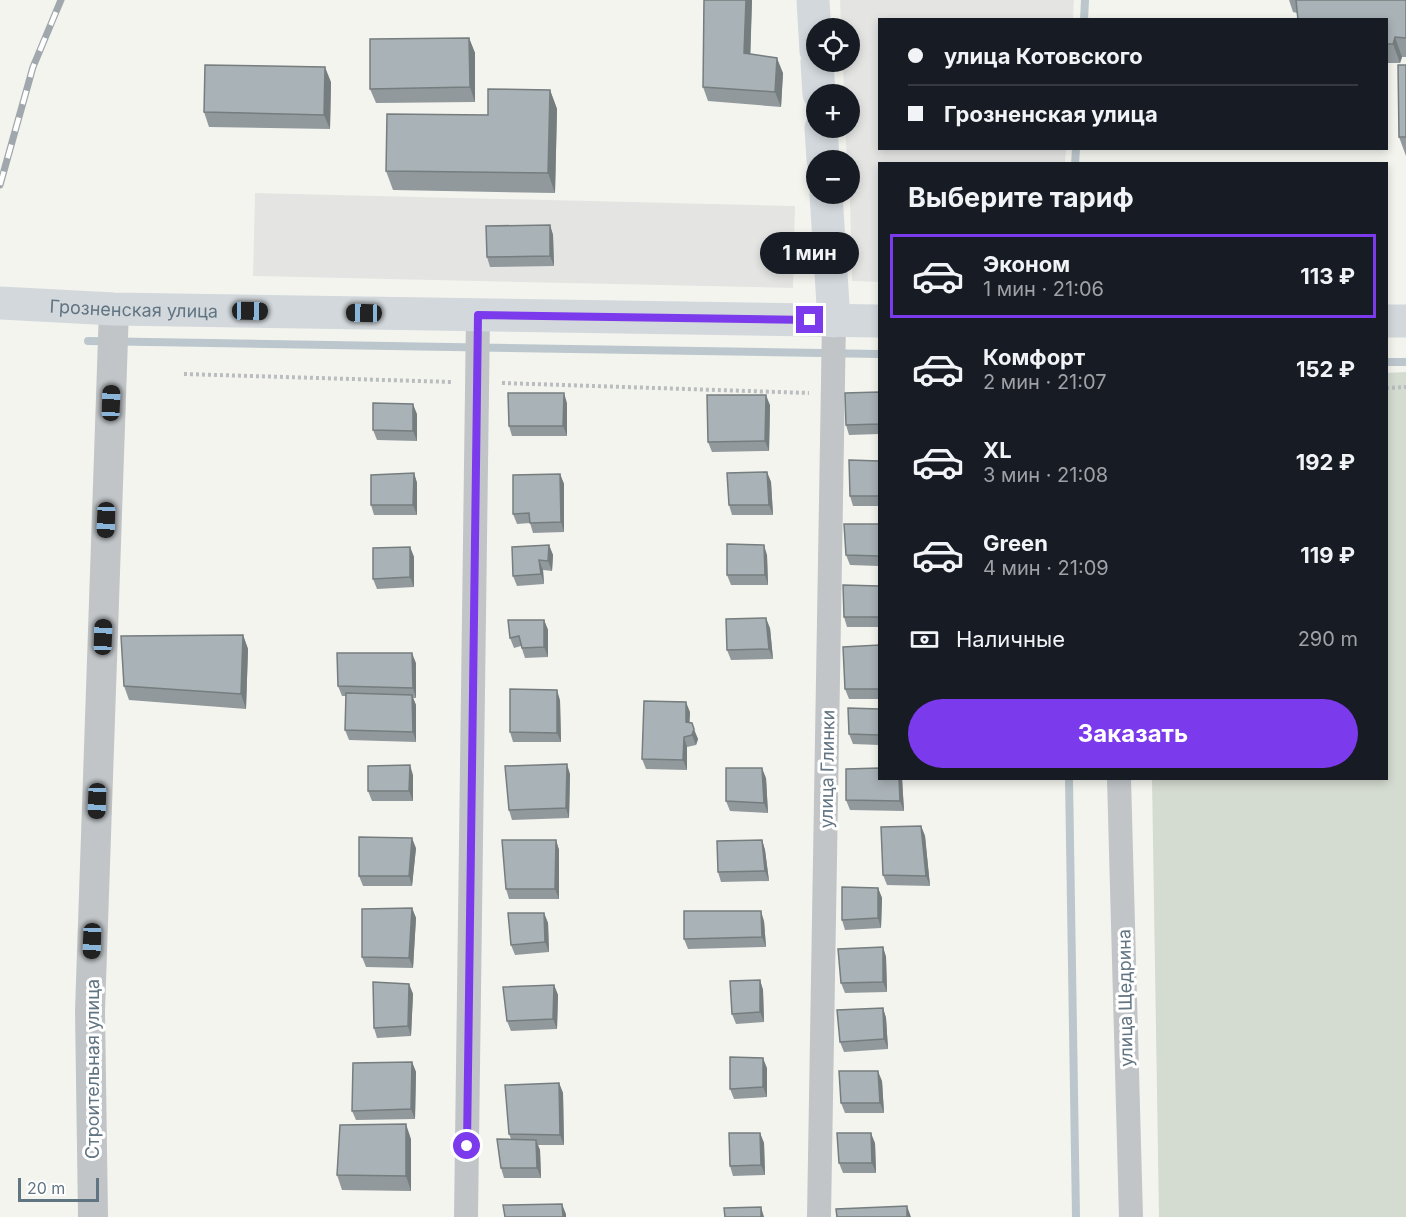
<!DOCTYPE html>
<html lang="ru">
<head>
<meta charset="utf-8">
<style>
	:root { --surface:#171b24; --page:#242831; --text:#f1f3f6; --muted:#9ea1a6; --line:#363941; --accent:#7c3aed }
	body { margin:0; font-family:Inter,sans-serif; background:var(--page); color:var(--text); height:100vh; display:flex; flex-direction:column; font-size:22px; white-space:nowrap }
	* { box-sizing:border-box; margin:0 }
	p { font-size:20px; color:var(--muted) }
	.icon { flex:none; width:33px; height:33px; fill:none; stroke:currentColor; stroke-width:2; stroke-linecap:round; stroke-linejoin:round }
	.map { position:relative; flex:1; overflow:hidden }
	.details { position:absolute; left:878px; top:162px; width:510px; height:618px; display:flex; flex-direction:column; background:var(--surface); border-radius:0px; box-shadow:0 3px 9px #0003 }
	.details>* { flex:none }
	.guide { position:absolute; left:878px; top:18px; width:510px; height:132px; border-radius:0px; box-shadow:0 3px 9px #0003; display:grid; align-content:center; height:132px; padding:0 30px; background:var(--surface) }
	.buttons { position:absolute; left:806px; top:18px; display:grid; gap:12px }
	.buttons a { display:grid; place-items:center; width:54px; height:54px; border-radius:50%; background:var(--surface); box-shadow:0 3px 9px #0003; font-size:30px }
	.scale { position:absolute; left:18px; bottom:15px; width:81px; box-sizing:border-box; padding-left:6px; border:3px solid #617482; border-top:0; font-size:16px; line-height:21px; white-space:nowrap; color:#617482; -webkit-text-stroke:4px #fff; paint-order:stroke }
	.end { position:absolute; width:27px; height:27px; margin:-14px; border:8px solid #7c3aed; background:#fff; box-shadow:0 0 0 3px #fff }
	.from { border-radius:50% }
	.bubble { position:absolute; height:42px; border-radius:21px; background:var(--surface); box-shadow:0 3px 9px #0003; font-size:20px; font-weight:700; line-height:42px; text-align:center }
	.car { position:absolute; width:18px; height:36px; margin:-18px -9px; border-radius:8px; box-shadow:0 0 4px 2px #0007; background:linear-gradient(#222 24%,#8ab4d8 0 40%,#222 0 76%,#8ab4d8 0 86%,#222 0) }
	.guide b { display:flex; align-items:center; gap:21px; height:57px; font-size:22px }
	.guide b+b { border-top:2px solid var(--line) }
	.guide i { width:15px; height:15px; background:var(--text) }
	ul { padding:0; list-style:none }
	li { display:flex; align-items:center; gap:18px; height:84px; margin:0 12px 9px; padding:0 18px; border:3px solid transparent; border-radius:0px }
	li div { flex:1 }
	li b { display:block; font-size:22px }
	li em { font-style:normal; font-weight:700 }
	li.active { border-color:var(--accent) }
	li>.icon { width:54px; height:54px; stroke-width:1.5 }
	h2 { padding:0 30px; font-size:27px; line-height:72px }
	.pay { display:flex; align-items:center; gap:15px; height:66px; padding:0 30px; font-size:22px }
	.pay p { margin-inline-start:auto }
	.cta { display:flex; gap:12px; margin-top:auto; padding:12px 30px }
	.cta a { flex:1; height:69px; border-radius:36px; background:var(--accent); color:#fff; font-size:24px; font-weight:700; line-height:69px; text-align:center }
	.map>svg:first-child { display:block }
	.built { fill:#e4e5e3 }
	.green { fill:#d4dbd0 }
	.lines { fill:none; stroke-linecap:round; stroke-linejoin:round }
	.stream { stroke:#bbc7cc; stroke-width:8 }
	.path { stroke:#babdbf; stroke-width:4; stroke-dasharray:3 3; stroke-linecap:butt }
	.minor { stroke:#c1c5c8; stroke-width:24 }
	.tertiary { stroke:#c1c5c8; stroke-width:30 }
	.secondary { stroke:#d2d8dc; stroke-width:33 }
	.primary { stroke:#d2d8dc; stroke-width:33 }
	.rail-casing { stroke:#a1a8ad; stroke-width:7 }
	.rail { stroke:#fff; stroke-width:4.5; stroke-dasharray:14; stroke-linecap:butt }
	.wall { fill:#91999d }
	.shaded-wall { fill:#767d7f }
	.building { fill:#a9b2b6; stroke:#767d7f; stroke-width:1.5 }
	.route { stroke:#7c3aed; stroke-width:8 }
	.labels { text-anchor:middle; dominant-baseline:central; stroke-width:6; stroke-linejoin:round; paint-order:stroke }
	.street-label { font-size:18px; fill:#617482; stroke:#fff }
</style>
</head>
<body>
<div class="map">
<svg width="1406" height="1217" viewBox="0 0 1406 1217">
	<rect width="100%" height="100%" fill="#f4f4ef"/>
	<path class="built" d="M840,0H1074L1073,19L879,20V148L1066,149L1065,163L879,164V282L852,281L849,160H847L845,128H849V94H844L843,62H849V28H841Z
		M255,193L795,206L793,288L253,276Z"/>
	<path class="green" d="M1406,372V1217H1159L1152,779L1386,778V373Z"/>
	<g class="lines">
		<path class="stream" d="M1084,20L1085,0
			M1075,164L1076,148
			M88,341L879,354
			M1386,362H1406
			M1069,778L1076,1217"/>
		<path class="path" d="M184,374L452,382
			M502,383L809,393
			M1386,388L1406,387"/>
		<path class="minor" d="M1119,778L1131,1217
			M466,1217L478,315
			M819,1217L834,321"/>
		<path class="tertiary" d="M93,1217L90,1011L114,309"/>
		<path class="secondary" d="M813,0L816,51
			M817,62L819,94
			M821,128L823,160
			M826,194L834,321"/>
		<g class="primary">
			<path id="s1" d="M0,303L114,309L879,321"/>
			<path d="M1386,321H1406"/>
		</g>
		<defs>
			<path id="rail" d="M0,185L33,67L61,0"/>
		</defs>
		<use href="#rail" class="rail-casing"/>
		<use href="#rail" class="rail"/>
	</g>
	<path class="wall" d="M704,0H752L750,54L783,73L781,107L708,101L703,87Z
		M1289,0H1406V57H1402L1400,63H1386V20L1297,13L1293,12Z
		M469,38L475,53V102L376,103L370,89Z
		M1406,65V156L1399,137Z
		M331,82L330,129L209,127L204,112Z
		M550,90L557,109L555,193L393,190L386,171L488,115Z
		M550,225L553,235L554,266L490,267L487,257Z
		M879,392V434L849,435L846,425Z
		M567,403V436H512L509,426Z
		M770,405L769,451L712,452L708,442Z
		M417,414V441L377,440L373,430Z
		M879,461V506H853L850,496Z
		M767,472L771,482L773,515H732L729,505Z
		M414,473L417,483V515H374L371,505Z
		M560,474L564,484V532L533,533L530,523L517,524L513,514Z
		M879,524V566L850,565L846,555Z
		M549,545L553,555L552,571L543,570L544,584L517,586L513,576Z
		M410,547L414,557V587L377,589L373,579Z
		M767,555L768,585H731L727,575Z
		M879,586V627H847L844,617Z
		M544,620L548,630V657L525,658L521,646L514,648L510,638Z
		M770,628L773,659L731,660L727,650Z
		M243,635L248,649L246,709L129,700L124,686Z
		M879,645V699H849L845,689Z
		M416,663V698H413L416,705V742L349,740L345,730L346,696H342L338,686Z
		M560,700L561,742H513L510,732Z
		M879,709V745L853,744L849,734Z
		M690,712L689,723L698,739L696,745L687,747V770L646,769L642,759Z
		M570,774L569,818L512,820L509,810Z
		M413,775V801H372L368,791Z
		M766,778L768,813L730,811L726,801Z
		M902,778L904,811L850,810L846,800Z
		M921,826L925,836L930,886L887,885L883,875Z
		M556,840L559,850V899H509L506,889Z
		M762,840L765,850L769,881L721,882L718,872Z
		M416,848L412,886H363L359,876Z
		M878,888L882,898L881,928L845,930L842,920Z
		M412,908L416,918L413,968L366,967L362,957Z
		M544,913L548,923L549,952L515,955L511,945Z
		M764,921L766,947L688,949L684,939Z
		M883,947L886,957L887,992L845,993L841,983Z
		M760,980L763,990L764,1022L736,1024L732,1014Z
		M409,984L413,994L411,1036L377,1038L374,1028Z
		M554,985L558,995L557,1029L511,1031L507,1021Z
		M883,1008L886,1018L888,1049L844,1052L840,1042Z
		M412,1062L416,1072L415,1119L356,1120L352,1111Z
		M767,1068V1097L734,1099L730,1089Z
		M882,1081L884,1113H845L841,1103Z
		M559,1083L563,1093L564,1145H538L540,1150L541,1178H504L501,1168L511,1139L509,1134Z
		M760,1133L764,1143L765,1175L733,1176L730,1166Z
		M411,1139V1191L342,1190L337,1175Z
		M875,1143L876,1173H843L839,1163Z"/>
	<path class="shaded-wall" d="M746,0H752L750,68L744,53Z
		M1395,37L1402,57L1400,63L1393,44Z
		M469,38L475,53V102L470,87Z
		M777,58L783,73L781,107L775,92Z
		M325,67L331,82L330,129L324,115Z
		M550,90L557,109L555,193L548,173Z
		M550,225L553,235L554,266L550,256Z
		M564,393L567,403V436L563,426Z
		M766,395L770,405L769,451L765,441Z
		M413,404L417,414V441L413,431Z
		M767,472L771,482L773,515L769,505Z
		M414,473L417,483V515L413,505Z
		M560,474L564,484V532L561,522Z
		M549,545L553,555L552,571L548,561Z
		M764,545L767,555L768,585L765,575Z
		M410,547L414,557V587L410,577Z
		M539,560L543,570L544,584L541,574Z
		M766,618L770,628L773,659L769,649Z
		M544,620L548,630V657L544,647Z
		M243,635L248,649L246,709L241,694Z
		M412,653L416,663V698L413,688Z
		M557,690L560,700L561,742L557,733Z
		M412,695L416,705V742L413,732Z
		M686,702L690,712L689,732L686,722Z
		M694,729L698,739L696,745L692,735Z
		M684,737L687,747V770L683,760Z
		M567,764L570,774L569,818L566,808Z
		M410,765L413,775V801L409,791Z
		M762,768L766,778L768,813L764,803Z
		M899,778H902L904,811L900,801Z
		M921,826L925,836L930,886L926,876Z
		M412,838L416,848L412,886L409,876Z
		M556,840L559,850V899L555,889Z
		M762,840L765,850L769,881L765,871Z
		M878,888L882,898L881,928L878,918Z
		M412,908L416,918L413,968L409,958Z
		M761,911L764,921L766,947L762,937Z
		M544,913L548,923L549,952L545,942Z
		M883,947L886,957L887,992L883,982Z
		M760,980L763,990L764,1022L760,1012Z
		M409,984L413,994L411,1036L408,1026Z
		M554,985L558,995L557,1029L553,1019Z
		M883,1008L886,1018L888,1049L884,1039Z
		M763,1058L767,1068V1097L763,1087Z
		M412,1062L416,1072L415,1119L411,1109Z
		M878,1071L882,1081L884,1113L880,1103Z
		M559,1083L563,1093L564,1145L560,1135Z
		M406,1124L411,1139V1191L406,1176Z
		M760,1133L764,1143L765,1175L761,1165Z
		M871,1133L875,1143L876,1173L872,1163Z
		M536,1140L540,1150L541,1178L537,1168Z
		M562,1204L566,1214V1217H563Z
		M907,1206L911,1217H907Z
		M761,1207L764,1217H761Z"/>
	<path class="building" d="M704,0H746L744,53L777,58L775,92L703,87Z
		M1296,0H1406V38L1395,37L1393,44H1386V20H1298Z
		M469,38L470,87L370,89V39Z
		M205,65L325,67L324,115L204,112Z
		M1398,65H1406V137H1399Z
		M488,89L550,90L548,173L386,171L387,114L488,115Z
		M550,225V256L487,257L486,226Z
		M879,392V424L846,425L845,393Z
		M508,393H564L563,426H509Z
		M707,395H766L765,441L708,442Z
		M373,403L413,404V431L373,430Z
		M849,460L879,461V496H850Z
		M767,472L769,505H729L727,473Z
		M414,473L413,505H371V475Z
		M560,474L561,522L530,523L529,513L513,514V475Z
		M844,524H879V556L846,555Z
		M727,544L764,545L765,575H727Z
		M549,545L548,561L539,560L541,574L513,576L512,547Z
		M410,547V577L373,579V548Z
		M843,585L879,586V617H844Z
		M766,618L769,649L727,650L726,619Z
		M508,620H544V647L522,648L519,636L510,638Z
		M243,635L241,694L124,686L121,636Z
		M879,645V689H845L843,647Z
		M337,653H412L413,688L338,686Z
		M510,689L557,690V733L510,732Z
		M346,693L412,695L413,732L345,730Z
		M644,701L686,702V722L692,723L694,729L692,735L684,737L683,760L642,759Z
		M848,708L879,709V735L849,734Z
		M567,764L566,808L509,810L505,766Z
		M410,765L409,791H368V766Z
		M726,768H762L764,803L726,801Z
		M879,768V778H899L900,801L846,800V769Z
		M921,826L926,876L883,875L881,827Z
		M359,837L412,838L409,876H359Z
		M502,840H556L555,889H506Z
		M762,840L765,871L718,872L717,841Z
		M842,887L878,888V918L842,920Z
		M412,908L409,958L362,957V909Z
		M684,911H761L762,937L684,939Z
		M508,913H544L545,942L511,945Z
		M883,947V982L841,983L838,949Z
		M760,980V1012L732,1014L730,981Z
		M373,982L409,984L408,1026L374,1028Z
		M554,985L553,1019L507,1021L503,987Z
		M883,1008L884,1039L840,1042L837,1010Z
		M730,1057L763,1058V1087L730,1089Z
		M412,1062L411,1109L352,1111L353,1063Z
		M839,1071H878L880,1103H841Z
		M559,1083L560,1135L509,1134L505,1085Z
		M406,1124V1176L337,1175L340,1125Z
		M729,1133H760L761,1165L730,1166Z
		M837,1133H871L872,1163H839Z
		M497,1139L536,1140L537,1168H501Z
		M562,1204L563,1217H505L503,1205Z
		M907,1206V1217H837L836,1209Z
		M761,1207V1217H725L724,1208Z"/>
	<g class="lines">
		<path class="route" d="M467,1146L478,315L810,320"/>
	</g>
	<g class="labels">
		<g class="street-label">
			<text stroke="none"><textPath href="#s1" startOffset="134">Грозненская улица</textPath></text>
			<text transform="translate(827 769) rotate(-89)">улица Глинки</text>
			<text transform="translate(1125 998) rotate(-91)">улица Щедрина</text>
			<text transform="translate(92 1069) rotate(-90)">Строительная улица</text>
		</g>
	</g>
</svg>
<div class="buttons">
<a><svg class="icon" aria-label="locate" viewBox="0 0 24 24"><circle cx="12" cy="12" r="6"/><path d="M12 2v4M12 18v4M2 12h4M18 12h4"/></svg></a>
<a>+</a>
<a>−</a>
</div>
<div class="scale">20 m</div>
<i class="end from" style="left:467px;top:1146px"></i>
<i class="end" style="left:810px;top:320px"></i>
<div class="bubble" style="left:760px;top:232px;width:99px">1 мин</div>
<i class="car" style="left:250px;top:311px;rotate:91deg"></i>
<i class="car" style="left:364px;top:313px;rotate:271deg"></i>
<i class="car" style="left:111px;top:403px;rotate:2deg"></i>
<i class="car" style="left:106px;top:520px;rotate:182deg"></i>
<i class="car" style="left:103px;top:637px;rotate:2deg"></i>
<i class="car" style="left:97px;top:801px;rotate:182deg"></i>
<i class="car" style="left:92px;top:941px;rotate:182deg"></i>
<div class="guide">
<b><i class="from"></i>улица Котовского</b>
<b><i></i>Грозненская улица</b>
</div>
<section class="details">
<h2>Выберите тариф</h2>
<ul>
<li class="active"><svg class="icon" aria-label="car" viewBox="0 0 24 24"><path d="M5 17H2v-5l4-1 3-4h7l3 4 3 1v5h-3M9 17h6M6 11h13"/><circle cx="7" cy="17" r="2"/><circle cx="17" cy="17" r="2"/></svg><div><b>Эконом</b><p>1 мин · 21:06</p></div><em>113 ₽</em></li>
<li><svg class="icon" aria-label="car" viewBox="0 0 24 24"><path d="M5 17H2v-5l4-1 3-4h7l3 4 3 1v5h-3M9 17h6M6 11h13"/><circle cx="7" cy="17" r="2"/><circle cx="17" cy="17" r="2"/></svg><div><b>Комфорт</b><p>2 мин · 21:07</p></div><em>152 ₽</em></li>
<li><svg class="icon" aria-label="car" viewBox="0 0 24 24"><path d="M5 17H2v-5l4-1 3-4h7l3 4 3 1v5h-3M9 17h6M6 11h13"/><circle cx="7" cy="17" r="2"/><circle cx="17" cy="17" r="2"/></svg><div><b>XL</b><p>3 мин · 21:08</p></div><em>192 ₽</em></li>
<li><svg class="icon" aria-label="car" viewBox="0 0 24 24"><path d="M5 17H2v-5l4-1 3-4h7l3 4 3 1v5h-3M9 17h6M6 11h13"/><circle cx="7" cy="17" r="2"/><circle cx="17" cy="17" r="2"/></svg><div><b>Green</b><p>4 мин · 21:09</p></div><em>119 ₽</em></li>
</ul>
<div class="pay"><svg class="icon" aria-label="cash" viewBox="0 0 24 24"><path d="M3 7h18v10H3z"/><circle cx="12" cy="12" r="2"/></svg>Наличные<p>290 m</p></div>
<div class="cta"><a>Заказать</a></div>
</section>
</div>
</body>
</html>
